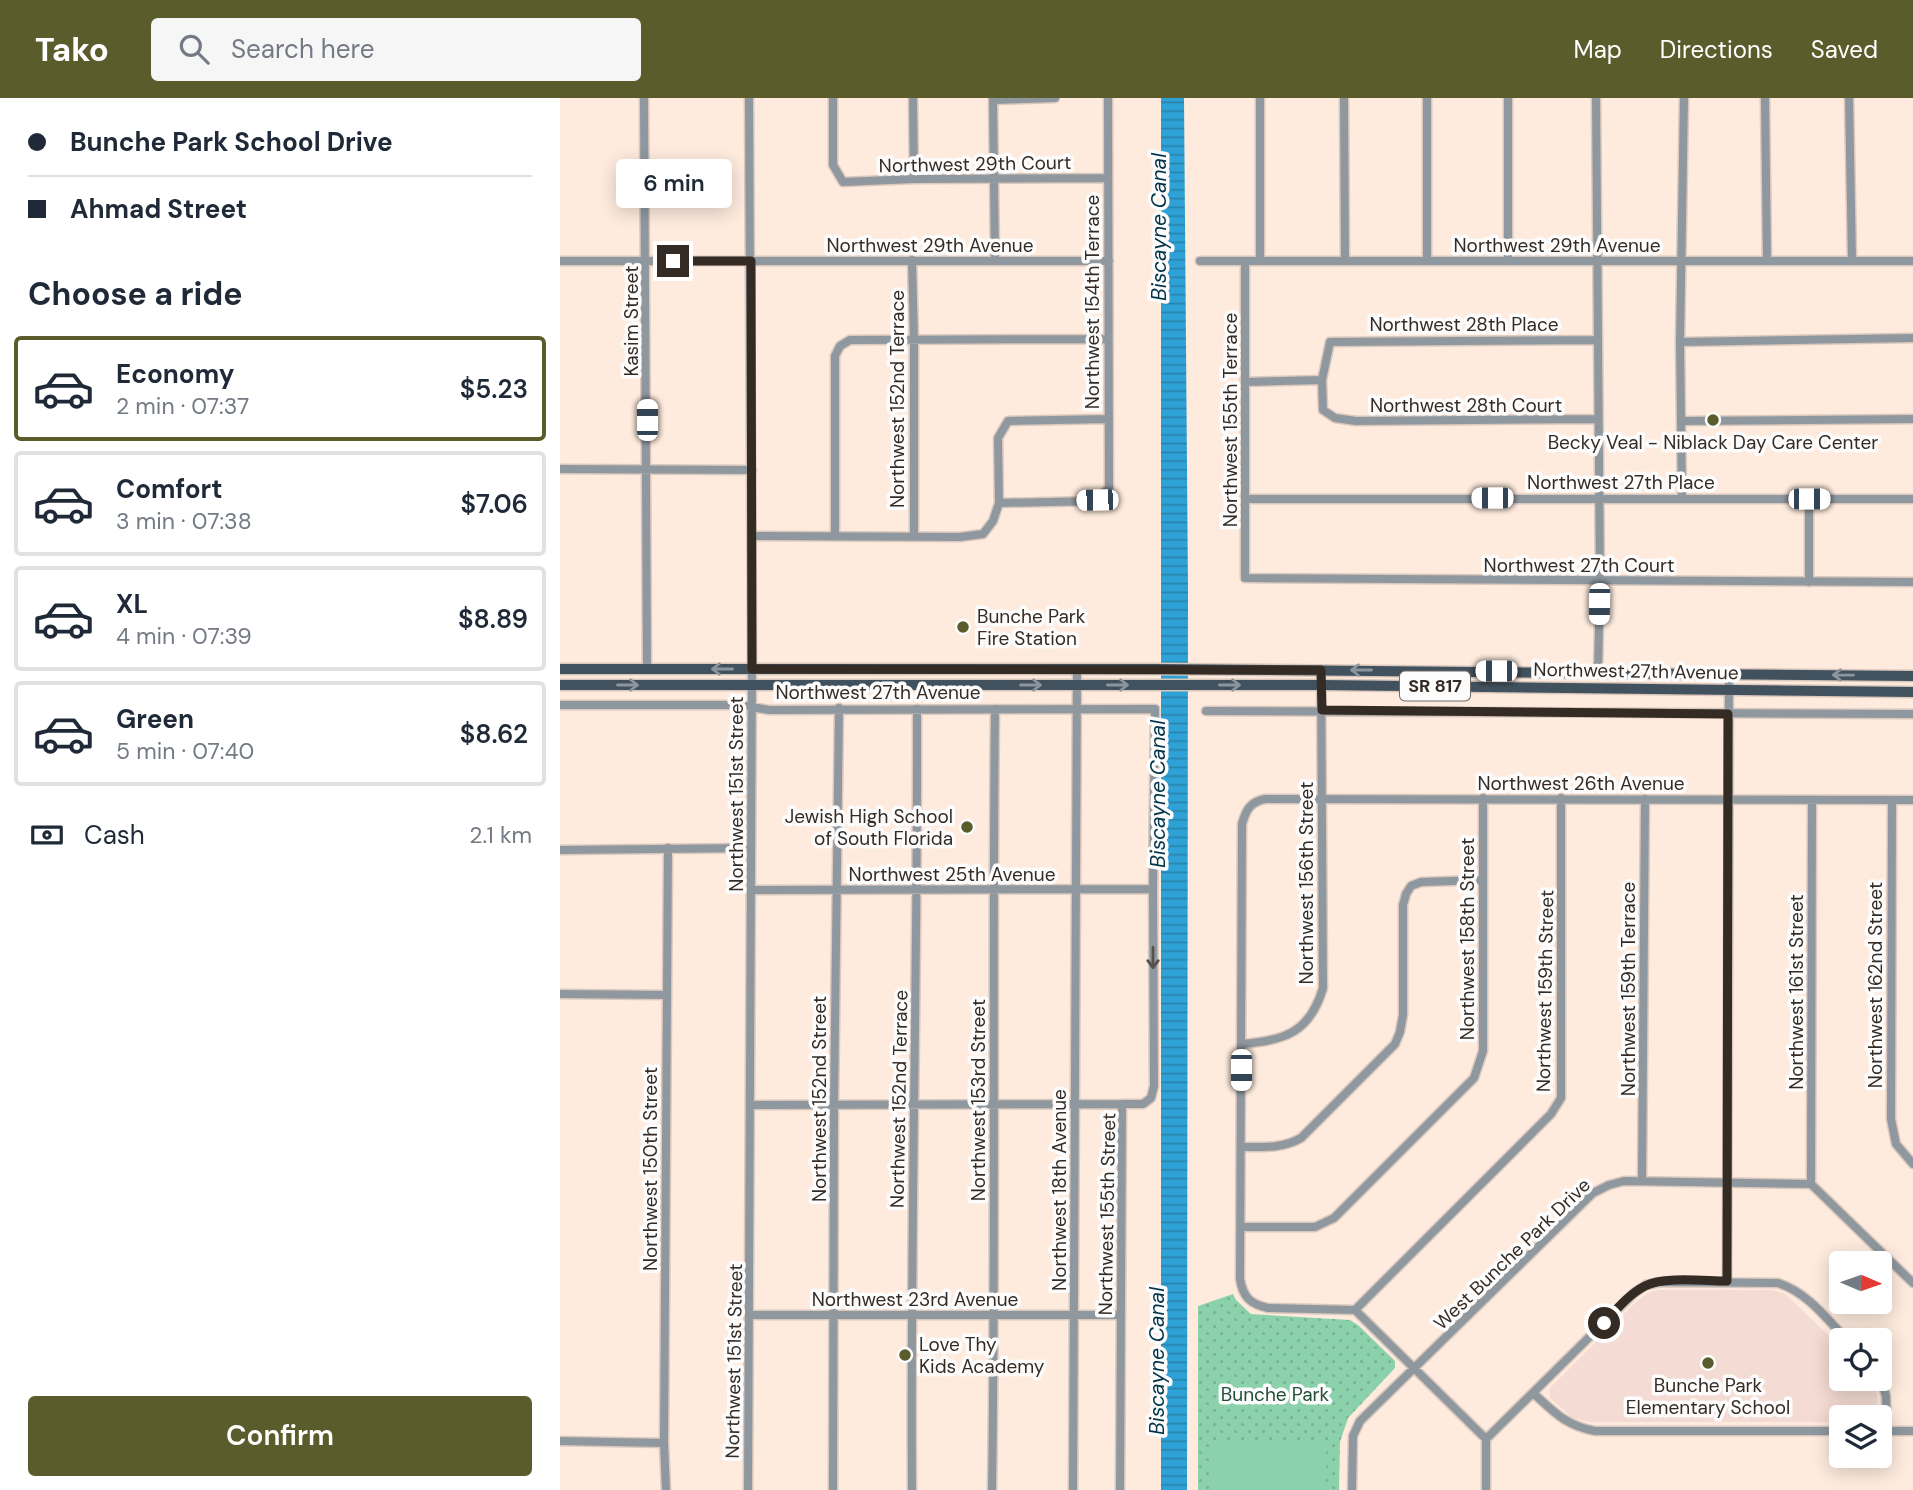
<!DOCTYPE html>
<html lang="en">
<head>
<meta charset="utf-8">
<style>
	:root { --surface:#fff; --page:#f6f6f7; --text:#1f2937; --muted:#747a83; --line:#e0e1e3; --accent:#5a5d2b }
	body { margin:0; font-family:"DM Sans",sans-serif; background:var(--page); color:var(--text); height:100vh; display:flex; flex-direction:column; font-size:26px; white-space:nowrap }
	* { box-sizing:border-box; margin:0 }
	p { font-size:23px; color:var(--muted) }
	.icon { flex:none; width:38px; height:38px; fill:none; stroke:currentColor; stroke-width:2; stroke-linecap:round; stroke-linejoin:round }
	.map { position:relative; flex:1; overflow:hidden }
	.sheet { display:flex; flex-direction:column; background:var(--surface); width:560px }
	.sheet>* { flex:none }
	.guide { display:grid; align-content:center; height:154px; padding:0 28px; background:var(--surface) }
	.needle { width:46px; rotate:92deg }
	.fabs { position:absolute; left:1269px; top:1153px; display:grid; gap:14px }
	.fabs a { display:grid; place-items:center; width:63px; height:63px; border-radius:7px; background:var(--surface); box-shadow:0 4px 18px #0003; font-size:35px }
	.end { position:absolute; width:32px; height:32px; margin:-16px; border:9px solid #342b25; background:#fff; box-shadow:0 0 0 4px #fff }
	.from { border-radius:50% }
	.bubble { position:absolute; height:49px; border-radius:7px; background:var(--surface); box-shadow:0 4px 18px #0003; font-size:23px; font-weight:600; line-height:49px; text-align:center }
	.car { position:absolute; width:21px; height:42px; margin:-21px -10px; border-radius:9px; box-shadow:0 0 5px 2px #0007; background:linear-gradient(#fff 24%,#345 0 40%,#fff 0 76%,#345 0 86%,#fff 0) }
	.guide b { display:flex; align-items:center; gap:24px; height:66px; font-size:26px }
	.guide b+b { border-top:2px solid var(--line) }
	.guide i { width:18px; height:18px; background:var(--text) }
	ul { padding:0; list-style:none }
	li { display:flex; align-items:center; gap:21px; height:105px; margin:0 14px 10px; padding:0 14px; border:4px solid var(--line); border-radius:7px }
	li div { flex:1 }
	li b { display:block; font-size:26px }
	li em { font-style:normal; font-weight:600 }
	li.current { border-color:var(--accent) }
	li>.icon { width:63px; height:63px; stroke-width:1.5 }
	h2 { padding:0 28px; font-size:32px; line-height:84px }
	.pay { display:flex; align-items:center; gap:18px; height:77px; padding:0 28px; font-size:26px }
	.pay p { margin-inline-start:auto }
	.cta { display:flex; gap:14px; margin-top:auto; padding:14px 28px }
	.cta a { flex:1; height:80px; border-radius:7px; background:var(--accent); color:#fff; font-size:28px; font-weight:600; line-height:80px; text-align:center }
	header { display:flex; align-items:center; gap:42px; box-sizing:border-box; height:98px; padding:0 35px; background:var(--accent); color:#fff }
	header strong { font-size:33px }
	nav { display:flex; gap:38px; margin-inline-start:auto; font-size:24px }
	.search { width:490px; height:63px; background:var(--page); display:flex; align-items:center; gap:18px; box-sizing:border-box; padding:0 24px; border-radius:7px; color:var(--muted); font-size:26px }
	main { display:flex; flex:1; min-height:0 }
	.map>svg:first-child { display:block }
	.education { fill:#f4dbd3 }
	.park { fill:url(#park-dots) }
	.garden { fill:#8bd2ac }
	.water { fill:url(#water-rules) }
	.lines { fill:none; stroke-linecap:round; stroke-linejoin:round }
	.minor-casing { stroke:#dac8bd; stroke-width:11 }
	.major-casing { stroke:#dac8bd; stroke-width:13 }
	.minor { stroke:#8f989f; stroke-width:8 }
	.major { stroke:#42515e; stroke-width:10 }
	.oneway { stroke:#8c959d }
	.oneway2 { stroke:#545150 }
	.route { stroke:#342b25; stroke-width:9 }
	.poi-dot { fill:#5a5d2b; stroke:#fcfcfc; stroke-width:2.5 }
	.labels { text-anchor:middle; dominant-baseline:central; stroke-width:7; stroke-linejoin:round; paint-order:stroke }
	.shield { fill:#fcfcfc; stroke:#706a66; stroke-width:2 }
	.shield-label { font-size:18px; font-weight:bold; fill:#342b25 }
	.street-label { font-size:19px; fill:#342b25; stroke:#fcfcfc }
	.poi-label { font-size:19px; fill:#342b25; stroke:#fcfcfc }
	.park-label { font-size:19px; fill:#204d37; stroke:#fcfcfc }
	.water-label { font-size:21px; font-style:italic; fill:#023449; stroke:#fcfcfc }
</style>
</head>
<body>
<header>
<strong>Tako</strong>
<div class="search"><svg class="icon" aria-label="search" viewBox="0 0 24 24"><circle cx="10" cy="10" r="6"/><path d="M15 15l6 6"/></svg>Search here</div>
<nav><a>Map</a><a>Directions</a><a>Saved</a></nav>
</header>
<main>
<section class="sheet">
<div class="guide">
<b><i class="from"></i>Bunche Park School Drive</b>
<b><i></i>Ahmad Street</b>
</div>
<h2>Choose a ride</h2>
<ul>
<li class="current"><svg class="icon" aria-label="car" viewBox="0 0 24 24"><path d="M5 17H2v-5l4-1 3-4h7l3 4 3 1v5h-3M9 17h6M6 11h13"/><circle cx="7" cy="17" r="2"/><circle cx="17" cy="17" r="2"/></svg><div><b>Economy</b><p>2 min · 07:37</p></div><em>$5.23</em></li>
<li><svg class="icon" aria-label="car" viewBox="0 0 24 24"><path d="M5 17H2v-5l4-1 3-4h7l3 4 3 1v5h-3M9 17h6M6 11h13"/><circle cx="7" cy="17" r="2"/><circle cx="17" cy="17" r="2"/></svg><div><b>Comfort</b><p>3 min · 07:38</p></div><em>$7.06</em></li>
<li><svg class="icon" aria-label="car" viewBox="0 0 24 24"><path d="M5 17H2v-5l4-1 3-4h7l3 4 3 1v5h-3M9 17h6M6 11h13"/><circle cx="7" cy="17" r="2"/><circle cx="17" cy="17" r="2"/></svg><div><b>XL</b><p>4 min · 07:39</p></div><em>$8.89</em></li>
<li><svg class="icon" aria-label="car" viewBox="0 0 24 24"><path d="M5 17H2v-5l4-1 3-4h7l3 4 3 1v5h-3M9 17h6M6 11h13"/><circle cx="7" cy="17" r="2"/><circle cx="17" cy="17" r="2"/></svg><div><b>Green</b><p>5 min · 07:40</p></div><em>$8.62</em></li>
</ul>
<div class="pay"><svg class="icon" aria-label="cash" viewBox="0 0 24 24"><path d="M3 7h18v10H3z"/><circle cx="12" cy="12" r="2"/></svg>Cash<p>2.1 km</p></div>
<div class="cta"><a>Confirm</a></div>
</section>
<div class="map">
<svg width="1353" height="1392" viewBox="0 0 1353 1392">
	<defs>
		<pattern id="park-dots" width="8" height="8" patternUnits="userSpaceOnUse" patternTransform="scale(1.75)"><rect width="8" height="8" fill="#8bd2ac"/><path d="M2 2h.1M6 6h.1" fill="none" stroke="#79b494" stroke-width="1.8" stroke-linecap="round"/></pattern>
		<pattern id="water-rules" width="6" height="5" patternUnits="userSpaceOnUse" patternTransform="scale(1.75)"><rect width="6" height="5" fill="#2ea2d6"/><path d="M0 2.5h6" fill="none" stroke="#2884ad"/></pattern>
	</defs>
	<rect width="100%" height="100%" fill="#feebde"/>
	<path class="education" d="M1098,1192H1211L1224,1195L1281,1249V1281L1313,1283L1317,1296V1319L1281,1320V1324H1030L1013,1320L990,1300V1290L1074,1206L1088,1195Z"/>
	<path class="park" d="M673,1196L676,1202L691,1216L790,1222L798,1227L835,1263V1270L788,1320L780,1344L779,1392H638V1208Z"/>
	<path class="garden" d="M651,1344H766V1392H651Z"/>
	<path class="water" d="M601,0H624L628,491L627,1392H601Z"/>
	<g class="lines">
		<defs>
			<path id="minor" d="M84,0L87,571
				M273,0V67L283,84L354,81L548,80
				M353,0L354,81
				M433,0L435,162
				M700,0V163
				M784,0L785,163
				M867,0V163
				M1036,0L1040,483L1038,574
				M1205,0L1207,163
				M1289,0L1292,163
				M433,2L495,0
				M352,162L354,242V439
				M0,163H549
				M640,163H1353
				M685,163V480L1353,484
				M948,163V0
				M1038,242L770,244L762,282L763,312L775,320L796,323L1038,321
				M1120,244L1353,240
				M685,284L762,282
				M1121,323L1353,321
				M0,371L192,372
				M1122,400L1120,244L1124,0
				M685,401H1353
				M1249,401V484
				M439,405L536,403L549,390L548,0
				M192,438L400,439L423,436L433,423L439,405L438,340L448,323L548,321
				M275,438V258L280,248L290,242L548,241
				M0,607H180L209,612L595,611L593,791L594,988L591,1000L583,1006H562L192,1007
				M646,613L1353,616
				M1332,702L1331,1021L1336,1046L1353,1066
				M0,752L191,750
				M191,792L593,791
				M0,896L107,897
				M681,946C725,943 750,934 763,890L761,572
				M681,1049C701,1049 722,1051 741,1040L835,946L840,934L843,917V807L846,796L851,788L861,784L923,782
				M1082,1082L1085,701
				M1251,1086L1252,702
				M681,1129H755L774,1120L914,980L923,953V700
				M1167,1183L1169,575
				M795,1212L991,1016L1001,1000V700
				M190,1217H561
				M1320,1278L1326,1298L1327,1333
				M973,1295C994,1314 1006,1328 1035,1333H1281
				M1320,1333H1353
				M926,1341L795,1212L708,1210C690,1206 683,1199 680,1181L682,726C686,712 690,704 705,701L1353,702
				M926,1341L1074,1195L1086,1187L1100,1184L1218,1185C1247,1194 1267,1221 1287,1242
				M0,1343L104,1345
				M106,1392L104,1345L108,750
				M188,1392L192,560L189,0
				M273,1392L274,1007L279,610
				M352,1392C350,1132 358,871 357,611
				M432,1392C436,1132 432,872 435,611
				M513,1392L517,571
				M560,1392L562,1006
				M792,1392L793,1338L800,1323L1033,1095L1049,1087L1064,1083L1251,1086L1353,1185
				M926,1392V1341"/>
			<path id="major" d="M0,571H601L1353,578
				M0,587H762L1353,594"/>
		</defs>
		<use href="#minor" class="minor-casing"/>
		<use href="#major" class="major-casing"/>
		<use href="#minor" class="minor"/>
		<use href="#major" class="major"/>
	</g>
	<defs><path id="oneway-shaft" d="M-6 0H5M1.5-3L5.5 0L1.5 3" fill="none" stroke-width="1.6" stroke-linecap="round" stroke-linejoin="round" transform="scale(1.75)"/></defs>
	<g class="oneway">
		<use href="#oneway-shaft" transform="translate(162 571) rotate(180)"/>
		<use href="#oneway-shaft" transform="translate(801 572) rotate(-180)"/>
		<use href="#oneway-shaft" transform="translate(1283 577) rotate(-179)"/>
		<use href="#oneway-shaft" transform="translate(68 587)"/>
		<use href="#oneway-shaft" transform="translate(471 587)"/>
		<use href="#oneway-shaft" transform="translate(558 587)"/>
		<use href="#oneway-shaft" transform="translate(670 587)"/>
	</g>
	<use class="oneway2" href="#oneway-shaft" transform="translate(593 860) rotate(90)"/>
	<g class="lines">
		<path class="route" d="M113,163H191L192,571L761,572L762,612L1168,616L1167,1183C1145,1183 1104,1178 1085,1188C1069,1196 1056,1212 1044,1225"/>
	</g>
	<g class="poi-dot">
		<circle cx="1153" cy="322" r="7"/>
		<circle cx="403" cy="529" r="7"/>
		<circle cx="407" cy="729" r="7"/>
		<circle cx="345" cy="1257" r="7"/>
		<circle cx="1148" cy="1265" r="7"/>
	</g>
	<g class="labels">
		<rect class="shield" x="840" y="573.5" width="70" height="29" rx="5"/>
		<g class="shield-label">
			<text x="875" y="588">SR 817</text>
		</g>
		<g class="street-label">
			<text transform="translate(415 66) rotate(-1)">Northwest 29th Court</text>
			<text x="370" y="147">Northwest 29th Avenue</text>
			<text x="997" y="147">Northwest 29th Avenue</text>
			<text transform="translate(532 204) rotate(-90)">Northwest 154th Terrace</text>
			<text transform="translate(71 223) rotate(-90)">Kasim Street</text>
			<text x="904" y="226">Northwest 28th Place</text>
			<text transform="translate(337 301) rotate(-90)">Northwest 152nd Terrace</text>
			<text x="906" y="307">Northwest 28th Court</text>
			<text transform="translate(670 322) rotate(-90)">Northwest 155th Terrace</text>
			<text x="1061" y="384">Northwest 27th Place</text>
			<text x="1019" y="467">Northwest 27th Court</text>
			<text transform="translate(1076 573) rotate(1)">Northwest 27th Avenue</text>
			<text x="318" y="594">Northwest 27th Avenue</text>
			<text x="1021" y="685">Northwest 26th Avenue</text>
			<text transform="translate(176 696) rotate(-90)">Northwest 151st Street</text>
			<text x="392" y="776">Northwest 25th Avenue</text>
			<text transform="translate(746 785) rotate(-90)">Northwest 156th Street</text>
			<text transform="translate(907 841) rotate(-90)">Northwest 158th Street</text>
			<text transform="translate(1315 887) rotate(-90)">Northwest 162nd Street</text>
			<text transform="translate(1068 891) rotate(-90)">Northwest 159th Terrace</text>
			<text transform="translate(985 893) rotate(-89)">Northwest 159th Street</text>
			<text transform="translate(1236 894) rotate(-90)">Northwest 161st Street</text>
			<text transform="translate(259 1001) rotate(-90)">Northwest 152nd Street</text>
			<text transform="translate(339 1001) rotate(-89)">Northwest 152nd Terrace</text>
			<text transform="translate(418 1002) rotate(-90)">Northwest 153rd Street</text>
			<text transform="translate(90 1071) rotate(-90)">Northwest 150th Street</text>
			<text transform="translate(499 1092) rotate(-90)">Northwest 18th Avenue</text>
			<text transform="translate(547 1116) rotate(-89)">Northwest 155th Street</text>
			<text transform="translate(952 1156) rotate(-44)">West Bunche Park Drive</text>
			<text x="355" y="1201">Northwest 23rd Avenue</text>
			<text transform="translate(174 1263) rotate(-89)">Northwest 151st Street</text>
		</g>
		<g class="poi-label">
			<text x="1153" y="344">Becky Veal - Niblack Day Care Center</text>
			<text x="417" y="518" text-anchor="start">Bunche Park<tspan x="417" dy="22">Fire Station</tspan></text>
			<text x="393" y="718" text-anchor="end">Jewish High School<tspan x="393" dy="22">of South Florida</tspan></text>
			<text x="359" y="1246" text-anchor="start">Love Thy<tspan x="359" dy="22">Kids Academy</tspan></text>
			<text x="1148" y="1287">Bunche Park<tspan x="1148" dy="22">Elementary School</tspan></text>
		</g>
		<g class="park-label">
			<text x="715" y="1296">Bunche Park</text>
		</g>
		<g class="water-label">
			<text transform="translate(599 129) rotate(-90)">Biscayne Canal</text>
			<text transform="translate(598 696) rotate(-90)">Biscayne Canal</text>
			<text transform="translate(597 1263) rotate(-90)">Biscayne Canal</text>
		</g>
	</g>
</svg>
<div class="fabs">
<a><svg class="needle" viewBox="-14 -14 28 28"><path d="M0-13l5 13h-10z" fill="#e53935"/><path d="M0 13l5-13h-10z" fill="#747a83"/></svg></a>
<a><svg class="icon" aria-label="locate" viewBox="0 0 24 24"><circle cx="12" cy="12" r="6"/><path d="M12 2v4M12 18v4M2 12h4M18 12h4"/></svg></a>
<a><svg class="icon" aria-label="layers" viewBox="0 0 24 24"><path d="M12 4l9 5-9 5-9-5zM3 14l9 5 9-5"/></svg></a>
</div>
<i class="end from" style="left:1044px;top:1225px"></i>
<i class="end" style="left:113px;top:163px"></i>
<div class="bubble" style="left:56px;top:61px;width:116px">6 min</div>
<i class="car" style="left:87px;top:322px;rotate:0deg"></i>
<i class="car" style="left:932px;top:400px;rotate:270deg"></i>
<i class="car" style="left:1249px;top:401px;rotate:90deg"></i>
<i class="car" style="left:537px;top:402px;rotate:269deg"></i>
<i class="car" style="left:1039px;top:506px;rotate:181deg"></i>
<i class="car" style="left:936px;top:573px;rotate:270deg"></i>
<i class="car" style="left:681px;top:972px;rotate:180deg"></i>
</div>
</main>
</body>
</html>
